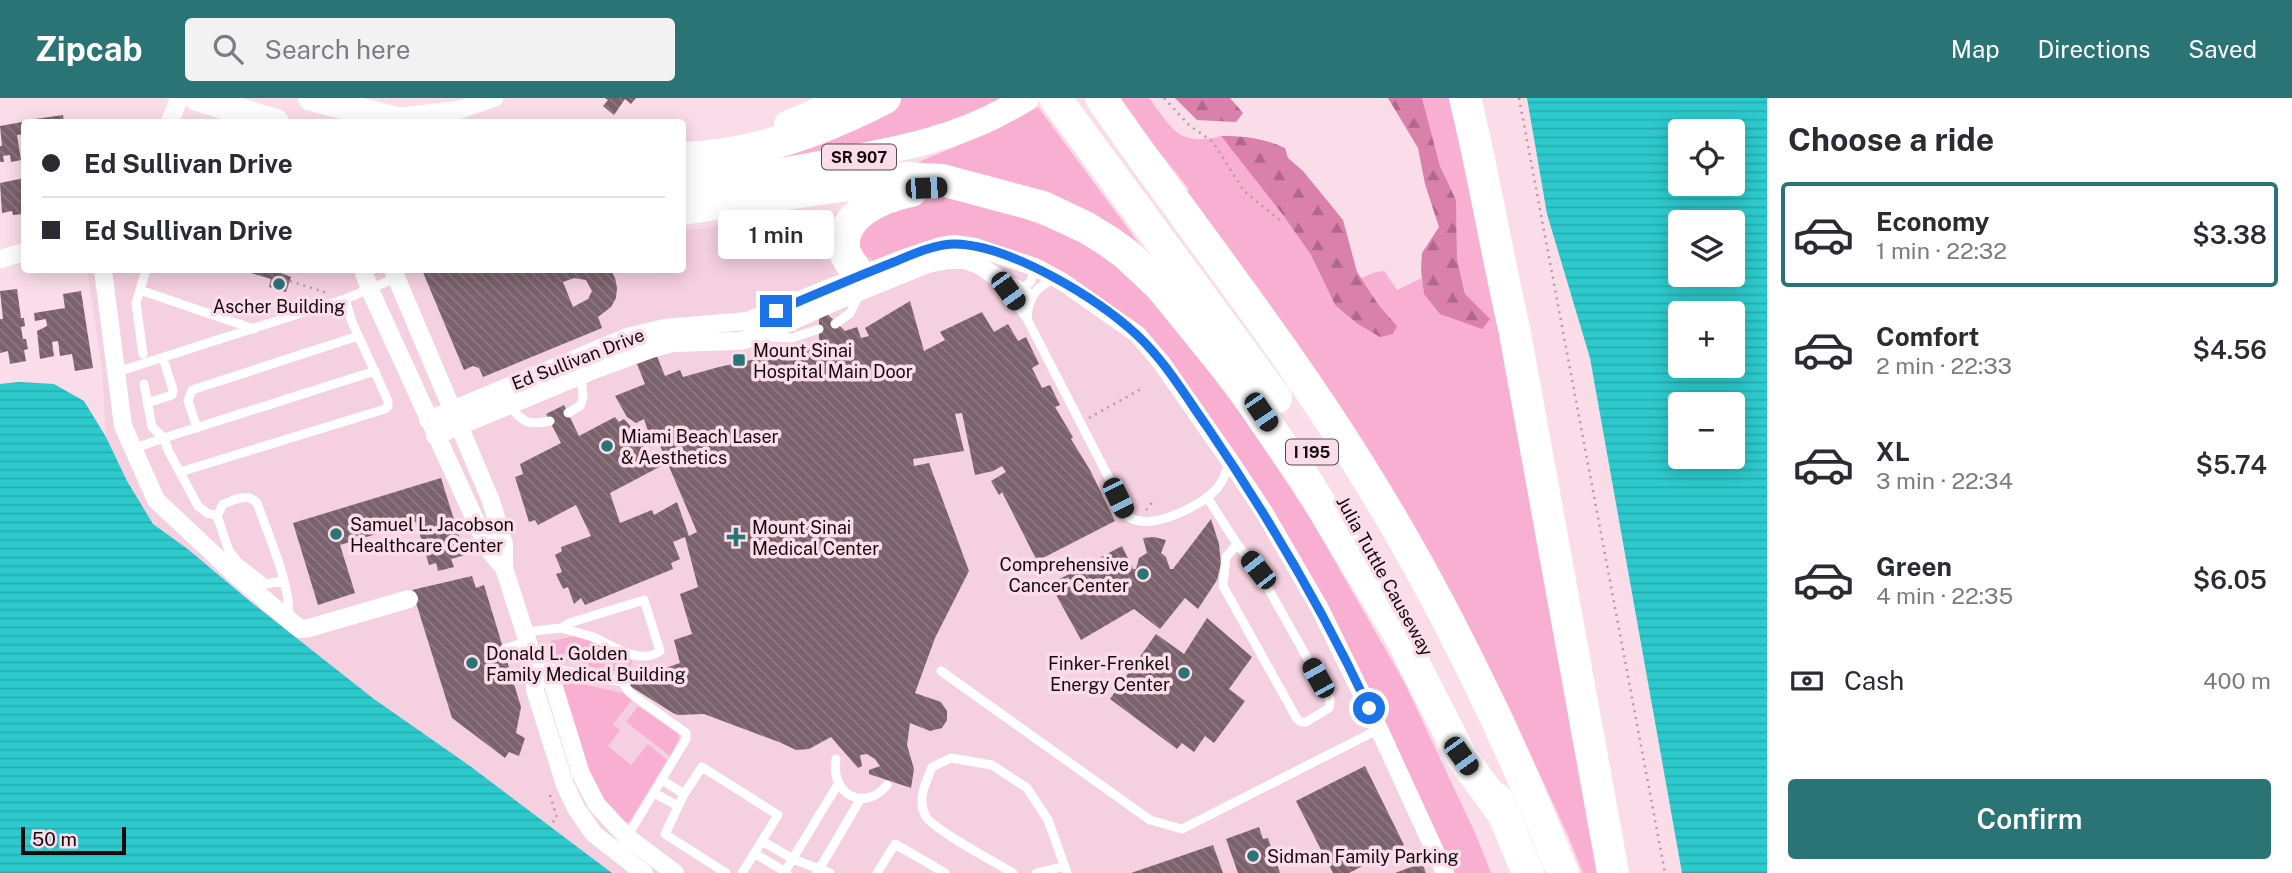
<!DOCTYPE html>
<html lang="en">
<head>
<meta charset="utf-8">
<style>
	:root { --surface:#fff; --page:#f2f2f3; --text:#2b2b33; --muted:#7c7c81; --line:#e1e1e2; --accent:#2a7476 }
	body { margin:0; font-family:"Public Sans",sans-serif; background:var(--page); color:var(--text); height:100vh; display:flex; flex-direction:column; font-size:26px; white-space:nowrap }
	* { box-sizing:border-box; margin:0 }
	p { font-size:23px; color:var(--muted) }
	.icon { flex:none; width:38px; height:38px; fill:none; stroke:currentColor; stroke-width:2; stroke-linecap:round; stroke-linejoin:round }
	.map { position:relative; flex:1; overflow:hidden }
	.sheet { display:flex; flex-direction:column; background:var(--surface); width:525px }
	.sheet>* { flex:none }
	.banner { position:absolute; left:21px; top:21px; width:665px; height:154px; border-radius:7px; box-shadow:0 4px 18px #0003; display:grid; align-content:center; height:154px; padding:0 21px; background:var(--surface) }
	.tools { position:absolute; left:1668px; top:21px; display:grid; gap:14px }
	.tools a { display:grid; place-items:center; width:77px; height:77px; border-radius:7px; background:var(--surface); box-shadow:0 4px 18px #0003; font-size:35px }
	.scale { position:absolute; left:21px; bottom:18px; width:105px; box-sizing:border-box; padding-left:7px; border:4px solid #140b0f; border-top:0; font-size:19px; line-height:24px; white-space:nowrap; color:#140b0f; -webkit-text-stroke:5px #fadde9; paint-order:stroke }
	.end { position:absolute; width:32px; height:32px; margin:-16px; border:9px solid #1a73e8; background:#fff; box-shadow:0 0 0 4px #fff }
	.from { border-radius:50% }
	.bubble { position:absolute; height:49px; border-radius:7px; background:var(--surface); box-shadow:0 4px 18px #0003; font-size:23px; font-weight:600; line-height:49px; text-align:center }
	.car { position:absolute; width:21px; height:42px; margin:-21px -10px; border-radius:9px; box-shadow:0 0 5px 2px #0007; background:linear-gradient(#222 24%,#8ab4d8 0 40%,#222 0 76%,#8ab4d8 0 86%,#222 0) }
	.banner b { display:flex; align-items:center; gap:24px; height:66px; font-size:26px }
	.banner b+b { border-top:2px solid var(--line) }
	.banner i { width:18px; height:18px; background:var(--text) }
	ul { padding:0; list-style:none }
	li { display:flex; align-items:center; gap:21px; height:105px; margin:0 14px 10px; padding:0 7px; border:4px solid transparent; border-radius:7px }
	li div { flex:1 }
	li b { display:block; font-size:26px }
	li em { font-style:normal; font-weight:600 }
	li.current { border-color:var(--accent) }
	li>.icon { width:63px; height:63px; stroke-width:1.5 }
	h2 { padding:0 21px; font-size:32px; line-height:84px }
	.pay { display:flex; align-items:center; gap:18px; height:77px; padding:0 21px; font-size:26px }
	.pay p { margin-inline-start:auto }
	.action { display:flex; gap:14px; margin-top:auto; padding:14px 21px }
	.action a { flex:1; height:80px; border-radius:7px; background:var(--accent); color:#fff; font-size:28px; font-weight:600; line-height:80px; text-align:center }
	header { display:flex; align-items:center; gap:42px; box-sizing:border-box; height:98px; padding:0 35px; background:var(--accent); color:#fff }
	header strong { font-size:33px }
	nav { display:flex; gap:38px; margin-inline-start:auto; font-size:24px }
	.search { width:490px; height:63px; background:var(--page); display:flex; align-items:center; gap:18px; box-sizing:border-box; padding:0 24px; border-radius:7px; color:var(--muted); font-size:26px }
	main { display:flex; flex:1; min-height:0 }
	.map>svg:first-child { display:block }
	.built { fill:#f5d0e0 }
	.grass { fill:#f9afd1 }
	.forest { fill:url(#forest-firs) }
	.water { fill:url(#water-rules); fill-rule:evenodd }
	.building { fill:url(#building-back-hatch); fill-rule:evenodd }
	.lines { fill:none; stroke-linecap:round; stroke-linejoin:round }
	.path { stroke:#b29ba5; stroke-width:2.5; stroke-dasharray:2 5; stroke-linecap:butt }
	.service { stroke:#fff; stroke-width:9 }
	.minor { stroke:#fff; stroke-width:18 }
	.primary { stroke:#fff; stroke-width:26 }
	.motorway { stroke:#fff; stroke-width:32 }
	.route { stroke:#1a73e8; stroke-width:9 }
	.poi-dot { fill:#2a7476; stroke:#fadde9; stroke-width:2.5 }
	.labels { text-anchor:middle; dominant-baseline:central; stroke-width:7; stroke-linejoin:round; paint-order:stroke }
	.shield { fill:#fadde9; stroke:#594a50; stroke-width:2 }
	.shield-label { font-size:16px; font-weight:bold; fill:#140b0f }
	.poi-label { font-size:18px; fill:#140b0f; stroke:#fadde9; text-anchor:start }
	.street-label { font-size:18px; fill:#140b0f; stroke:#fadde9 }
</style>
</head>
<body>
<header>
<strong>Zipcab</strong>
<div class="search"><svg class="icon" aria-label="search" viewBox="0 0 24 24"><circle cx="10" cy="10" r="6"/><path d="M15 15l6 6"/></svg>Search here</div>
<nav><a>Map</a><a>Directions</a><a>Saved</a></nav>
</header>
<main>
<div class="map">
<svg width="1767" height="775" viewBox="0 0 1767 775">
	<defs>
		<pattern id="forest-firs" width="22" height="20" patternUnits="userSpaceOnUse" patternTransform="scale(1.75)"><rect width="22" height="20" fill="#d980ab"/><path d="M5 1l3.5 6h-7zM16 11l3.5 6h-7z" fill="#af678a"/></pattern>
		<pattern id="water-rules" width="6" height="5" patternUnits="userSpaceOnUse" patternTransform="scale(1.75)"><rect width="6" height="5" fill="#2dcacd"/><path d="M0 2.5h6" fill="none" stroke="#27acaf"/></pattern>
		<pattern id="building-back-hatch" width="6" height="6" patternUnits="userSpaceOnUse" patternTransform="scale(1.75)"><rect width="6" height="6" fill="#7a616c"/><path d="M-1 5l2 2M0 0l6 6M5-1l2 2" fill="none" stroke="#8d7a82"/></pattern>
	</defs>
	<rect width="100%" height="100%" fill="#fadde9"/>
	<path class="built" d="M927,109L1130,194L1236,333L1467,775H612L470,668L374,601L252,505L189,452L152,426L127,383L106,339L102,270L87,172H682L683,133L786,118Z"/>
	<path class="grass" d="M902,0H1017L977,22L683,85L682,70L876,13Z
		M1116,0H1149C1173,31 1178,49 1221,38L1283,117L1311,157L1335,207L1397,228L1378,206L1361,180L1376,174L1384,173L1397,192L1422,180L1424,196H1465L1457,161L1456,102L1440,68L1422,0H1460L1605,775H1583L1569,740L1509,609L1477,546L1324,286L1279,220L1186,95L1189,91Z
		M1038,9L1157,170L916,65L993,33Z
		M936,97L967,100L1044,128L1102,153L1160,209L1243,319L1309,418L1404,584L1476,737L1491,775H1455L1368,591L1179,276L1068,177L1007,150L954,137L922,145L878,163L872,162L859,153L862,122L903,99Z
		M575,538L584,540L632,563L628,577L554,560L550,543Z
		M565,582L626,596L632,602L613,626L620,632L608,648L631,667L648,646L667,662L630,723L623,726L594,695L559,587L564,586Z
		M638,608L678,636L679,641L670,658L626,624Z"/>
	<path class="forest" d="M1175,0H1230L1243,15L1236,24L1197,22Z
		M1388,0H1422L1440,68L1456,102L1457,161L1465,196L1490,221L1482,231L1440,216L1424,196L1421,172L1422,155L1439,129L1425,86L1418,50Z
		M1221,38C1245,38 1263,40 1285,50L1288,60L1303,73L1343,122L1357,174L1378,206L1397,228L1393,236L1380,239L1358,226L1335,207L1311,157L1283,117Z"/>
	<path class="water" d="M1527,0H1767V775H1682L1590,260L1547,116ZM1680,33H1732V86H1680ZM1680,124H1732V177H1680ZM1680,215H1732V268H1680ZM1680,306H1732V359H1680Z
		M19,284L54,286L84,303L106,339L127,383L153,426L189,452L252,505L374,601L470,668L612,775H0V286Z"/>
	<path class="building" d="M605,0H636L631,6L625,1L614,17L603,8L608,2Z
		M63,17L64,24H28V22Z
		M22,24L24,36L17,37L21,62L11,64L10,57L3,58L4,64H0V48H2L0,28Z
		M24,80V116L13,117L12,113L2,115L0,85Z
		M241,172H282L281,175L291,179L286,194L269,189L271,181Z
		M422,172H611L615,180L617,190L616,200L611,209L598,219L602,230L483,279L479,270L473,268L464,272ZM574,180L586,182L592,193L588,201L573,209L563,184Z
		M17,191L21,220H24L25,228L21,229L23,241H26L28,251L24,252L26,263L10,266L8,253L0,255V221H3L0,193Z
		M81,193L93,270L75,273L72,256L60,258L58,243L52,244L54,258L40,261L37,233L47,228L46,221L35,223L34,215L65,210L63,196Z
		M910,203L924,253L945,242L940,234L982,214L994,234L1008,226L1018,243L1026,239L1039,266L1032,270L1042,290L1050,287L1060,307L1055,309L1073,339L1071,341L1090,372L1115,423L1037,463L1002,394L999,397L991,383L1006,374L1002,368L993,373L975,377L962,315L955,316L964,353L913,361L914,368L929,365L969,473L935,540L915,595L941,604L947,613V622L942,630L930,633L910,625L907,647L914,671L911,690L869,676V672L880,668L875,661L867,656L860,657L862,668L858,670L831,639L809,651L796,652L779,644L704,616L678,617L673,615L630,588L634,581L680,565L674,542L692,536L680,496L698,489L685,439L673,444L680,461L671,465L673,471L585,507L581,500L574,506L568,489L563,491L556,476L562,474L555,457L562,453L561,449L591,438L576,407L538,427L535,422L529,424L515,379L523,376L520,366L561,345L546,316L564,307L579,338L615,319L619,324L624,321L633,331L637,329L650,362L661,359L665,366L610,395L620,425L652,412L654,417L677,404L689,438L697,434L653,331L648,333L644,321L636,325L627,319L615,298L645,286L637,266L657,258L665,278L680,272L683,279L719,269L806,250L819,244V218L825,214L845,233L857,229L861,240L869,238L865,230Z
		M441,380L465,457L451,461L454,469L438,473L436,465L429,467L416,424L340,447L355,495L318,507L293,425Z
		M1211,421L1219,446L1221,466L1217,482L1198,511L1185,500L1160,531L1134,511L1081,542L1050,486L1122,448L1133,471H1136L1139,460L1147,455L1143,440L1154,439L1166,442L1161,455L1166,459L1170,471H1173Z
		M472,478L476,490L484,487L521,609L516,635L525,640L519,658L509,654L505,660L452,620L412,492Z
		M1207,520L1252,559L1229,591L1245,603L1214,645L1205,638L1194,654L1182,645L1177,651L1110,601L1156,536L1184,556Z
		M1365,668L1404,747L1349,775H1333L1296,703Z
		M1259,729L1263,741L1268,740L1280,775H1238L1226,741Z
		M1213,747L1223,775H1131Z
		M1422,765L1426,775H1395Z"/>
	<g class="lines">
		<path class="path" d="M1164,0L1189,27L1213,44L1244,93L1282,124
			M1519,0L1665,775
			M290,183L327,195
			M1089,320L1141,291
			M1146,412L1155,401
			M550,697L557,720L552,725"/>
		<path class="service" d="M999,181L1027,221L1129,419C1150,434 1204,407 1218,389C1224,381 1227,372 1230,364
			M999,181L1018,186L1032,197
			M1024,190L1031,183L1035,169
			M140,192L254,231
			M1027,220C1028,200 1036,188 1055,181
			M835,226L850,215L860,195
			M768,239L792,240L819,231
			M143,256L136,205L146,172
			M117,274L345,201L396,180
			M147,305L172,297L173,292L163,260
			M509,308C524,324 527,328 550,323
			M568,315L580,308L583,299L581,278
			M197,330L188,303L192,292L358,238
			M132,351L164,340L152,329L144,286
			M180,374L385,311L388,308V303L352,224L345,201
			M1207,399L1237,446L1258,472L1330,601L1329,610L1306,624H1301L1297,621L1223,488L1226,459L1237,446
			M217,418L207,415L198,408L168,352L164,340L375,273
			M283,483L266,486L238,464L229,453L217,418L223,406C235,402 247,394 257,405C267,434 293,492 288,520
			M525,534L561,530L569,525L644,502L660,553C640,568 612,547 593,539C583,536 572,533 561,530
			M504,551L528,543
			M541,568L622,584L630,595L686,635V641L627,739
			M941,573L1150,722L1182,731L1379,631
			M513,580L535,573
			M836,661C830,696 864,715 887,687
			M662,682L684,696
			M654,695L678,708
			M762,743L793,761L830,775
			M754,755L787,775
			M726,775L665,736L684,696L702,669L778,717L742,775
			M784,775L838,686
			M817,775L861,700
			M877,775L895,746L945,775
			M1013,775C997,765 930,730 925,717C917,700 926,685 932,669L951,660L992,667L1027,690L1048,722L1067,775
			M1036,775L1065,768"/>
		<path class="minor" d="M395,19L459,12L494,0
			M170,24L179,0
			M0,161L24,154
			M103,172L123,328L156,402L238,479L300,531L309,530L409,501
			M363,172L370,192L489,452L504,470
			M393,172L491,403L504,446V470L535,566V592L565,687L577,712L594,736L644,775
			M428,322L627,239L664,230L747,223L904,160L940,148L955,146L975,149L1035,169L1063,184L1137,236L1161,264L1230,363L1264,414L1319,509L1379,631L1445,775
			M435,338L599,270L651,251L672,245L740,243L759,238L832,205L928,166L948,162H964L979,167L999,181
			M535,566L553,586L581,676L597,707L627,739L675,775"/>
		<path class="primary" d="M197,0L276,24
			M311,0L405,24
			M787,26L847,0
			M682,89C725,83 767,75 809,68C885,54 960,43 1026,0"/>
		<path class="motorway" d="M1055,0L1276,300
			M1101,0C1184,120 1276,235 1354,359C1438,491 1505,631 1563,775
			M1465,0C1484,76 1496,153 1514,230L1613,775
			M682,60C753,58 823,32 885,0
			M682,111L883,82L906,80L942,82L1043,109L1087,130L1108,143L1126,156L1160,188L1238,284L1307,384L1400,538L1461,658L1505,718
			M859,178C854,169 845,159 844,149C841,115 885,98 911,93
			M1497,701L1528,775"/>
	</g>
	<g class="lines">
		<path class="route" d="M776,213C814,197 851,181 889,166C909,158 933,146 955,146C1010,147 1097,200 1137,237C1165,263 1186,299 1208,330C1269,420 1323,512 1369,610"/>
	</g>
	<g class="poi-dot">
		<circle cx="279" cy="186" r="7"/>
		<rect x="732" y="255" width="14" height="14" rx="3.5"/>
		<circle cx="607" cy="348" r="7"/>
		<circle cx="336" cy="436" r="7"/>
		<path d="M732.5 428.5h7v7h7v7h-7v7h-7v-7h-7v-7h7z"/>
		<circle cx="1143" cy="476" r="7"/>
		<circle cx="472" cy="565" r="7"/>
		<circle cx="1184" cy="575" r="7"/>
		<circle cx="1253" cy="758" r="7"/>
	</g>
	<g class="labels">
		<g class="shield">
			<rect x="822" y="46.5" width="74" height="25" rx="5"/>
			<rect x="1286" y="341.5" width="52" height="25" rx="5"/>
		</g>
		<g class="shield-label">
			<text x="859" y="59">SR 907</text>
			<text x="1312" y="354">I 195</text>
		</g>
		<g class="poi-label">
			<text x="279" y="208" text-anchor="middle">Ascher Building</text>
			<text x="753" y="252">Mount Sinai<tspan x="753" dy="21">Hospital Main Door</tspan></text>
			<text x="621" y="338">Miami Beach Laser<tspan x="621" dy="21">&amp; Aesthetics</tspan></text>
			<text x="350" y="426">Samuel L. Jacobson<tspan x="350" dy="21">Healthcare Center</tspan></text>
			<text x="752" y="429">Mount Sinai<tspan x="752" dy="21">Medical Center</tspan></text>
			<text x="1129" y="466" text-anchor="end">Comprehensive<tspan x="1129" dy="21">Cancer Center</tspan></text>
			<text x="486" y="555">Donald L. Golden<tspan x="486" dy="21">Family Medical Building</tspan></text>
			<text x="1170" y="565" text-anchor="end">Finker-Frenkel<tspan x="1170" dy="21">Energy Center</tspan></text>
			<text x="1267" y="758">Sidman Family Parking</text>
		</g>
		<g class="street-label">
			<text transform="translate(578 261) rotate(-21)">Ed Sullivan Drive</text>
			<text transform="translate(1385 478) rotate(61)">Julia Tuttle Causeway</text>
		</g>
	</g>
</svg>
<div class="tools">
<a><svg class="icon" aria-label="locate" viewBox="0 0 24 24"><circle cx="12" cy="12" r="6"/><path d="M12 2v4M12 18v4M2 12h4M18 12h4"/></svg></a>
<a><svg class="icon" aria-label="layers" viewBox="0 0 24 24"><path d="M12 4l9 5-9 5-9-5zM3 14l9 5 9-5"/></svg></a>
<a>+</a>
<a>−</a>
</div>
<div class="scale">50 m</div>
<i class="end from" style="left:1369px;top:610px"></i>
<i class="end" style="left:776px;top:213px"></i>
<div class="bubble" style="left:718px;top:112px;width:116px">1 min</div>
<i class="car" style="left:926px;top:90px;rotate:88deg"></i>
<i class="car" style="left:1008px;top:193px;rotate:144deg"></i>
<i class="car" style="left:1261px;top:314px;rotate:146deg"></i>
<i class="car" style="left:1118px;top:400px;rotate:154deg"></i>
<i class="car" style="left:1258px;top:472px;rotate:322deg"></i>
<i class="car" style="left:1318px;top:580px;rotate:331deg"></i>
<i class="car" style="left:1461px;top:658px;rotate:144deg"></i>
<div class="banner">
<b><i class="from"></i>Ed Sullivan Drive</b>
<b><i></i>Ed Sullivan Drive</b>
</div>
</div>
<section class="sheet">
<h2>Choose a ride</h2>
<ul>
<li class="current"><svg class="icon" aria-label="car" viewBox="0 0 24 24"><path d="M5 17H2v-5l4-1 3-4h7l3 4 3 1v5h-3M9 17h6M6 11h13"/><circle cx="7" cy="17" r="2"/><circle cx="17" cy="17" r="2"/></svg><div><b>Economy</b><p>1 min · 22:32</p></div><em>$3.38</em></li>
<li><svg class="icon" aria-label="car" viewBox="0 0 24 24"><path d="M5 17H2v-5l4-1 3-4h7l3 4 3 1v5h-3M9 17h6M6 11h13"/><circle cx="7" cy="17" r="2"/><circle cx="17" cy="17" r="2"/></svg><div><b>Comfort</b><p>2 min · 22:33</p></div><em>$4.56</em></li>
<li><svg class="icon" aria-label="car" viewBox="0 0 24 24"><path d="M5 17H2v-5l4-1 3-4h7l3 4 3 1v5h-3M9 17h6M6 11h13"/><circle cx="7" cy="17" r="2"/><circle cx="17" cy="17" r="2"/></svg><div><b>XL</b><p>3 min · 22:34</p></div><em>$5.74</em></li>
<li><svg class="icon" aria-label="car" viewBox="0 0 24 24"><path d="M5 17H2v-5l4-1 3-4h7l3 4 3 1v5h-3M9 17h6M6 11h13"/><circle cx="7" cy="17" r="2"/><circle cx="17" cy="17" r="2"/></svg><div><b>Green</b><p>4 min · 22:35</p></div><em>$6.05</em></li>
</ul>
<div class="pay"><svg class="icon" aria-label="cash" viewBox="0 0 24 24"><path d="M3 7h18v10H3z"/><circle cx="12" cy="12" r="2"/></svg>Cash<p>400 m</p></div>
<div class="action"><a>Confirm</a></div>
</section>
</main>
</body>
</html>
